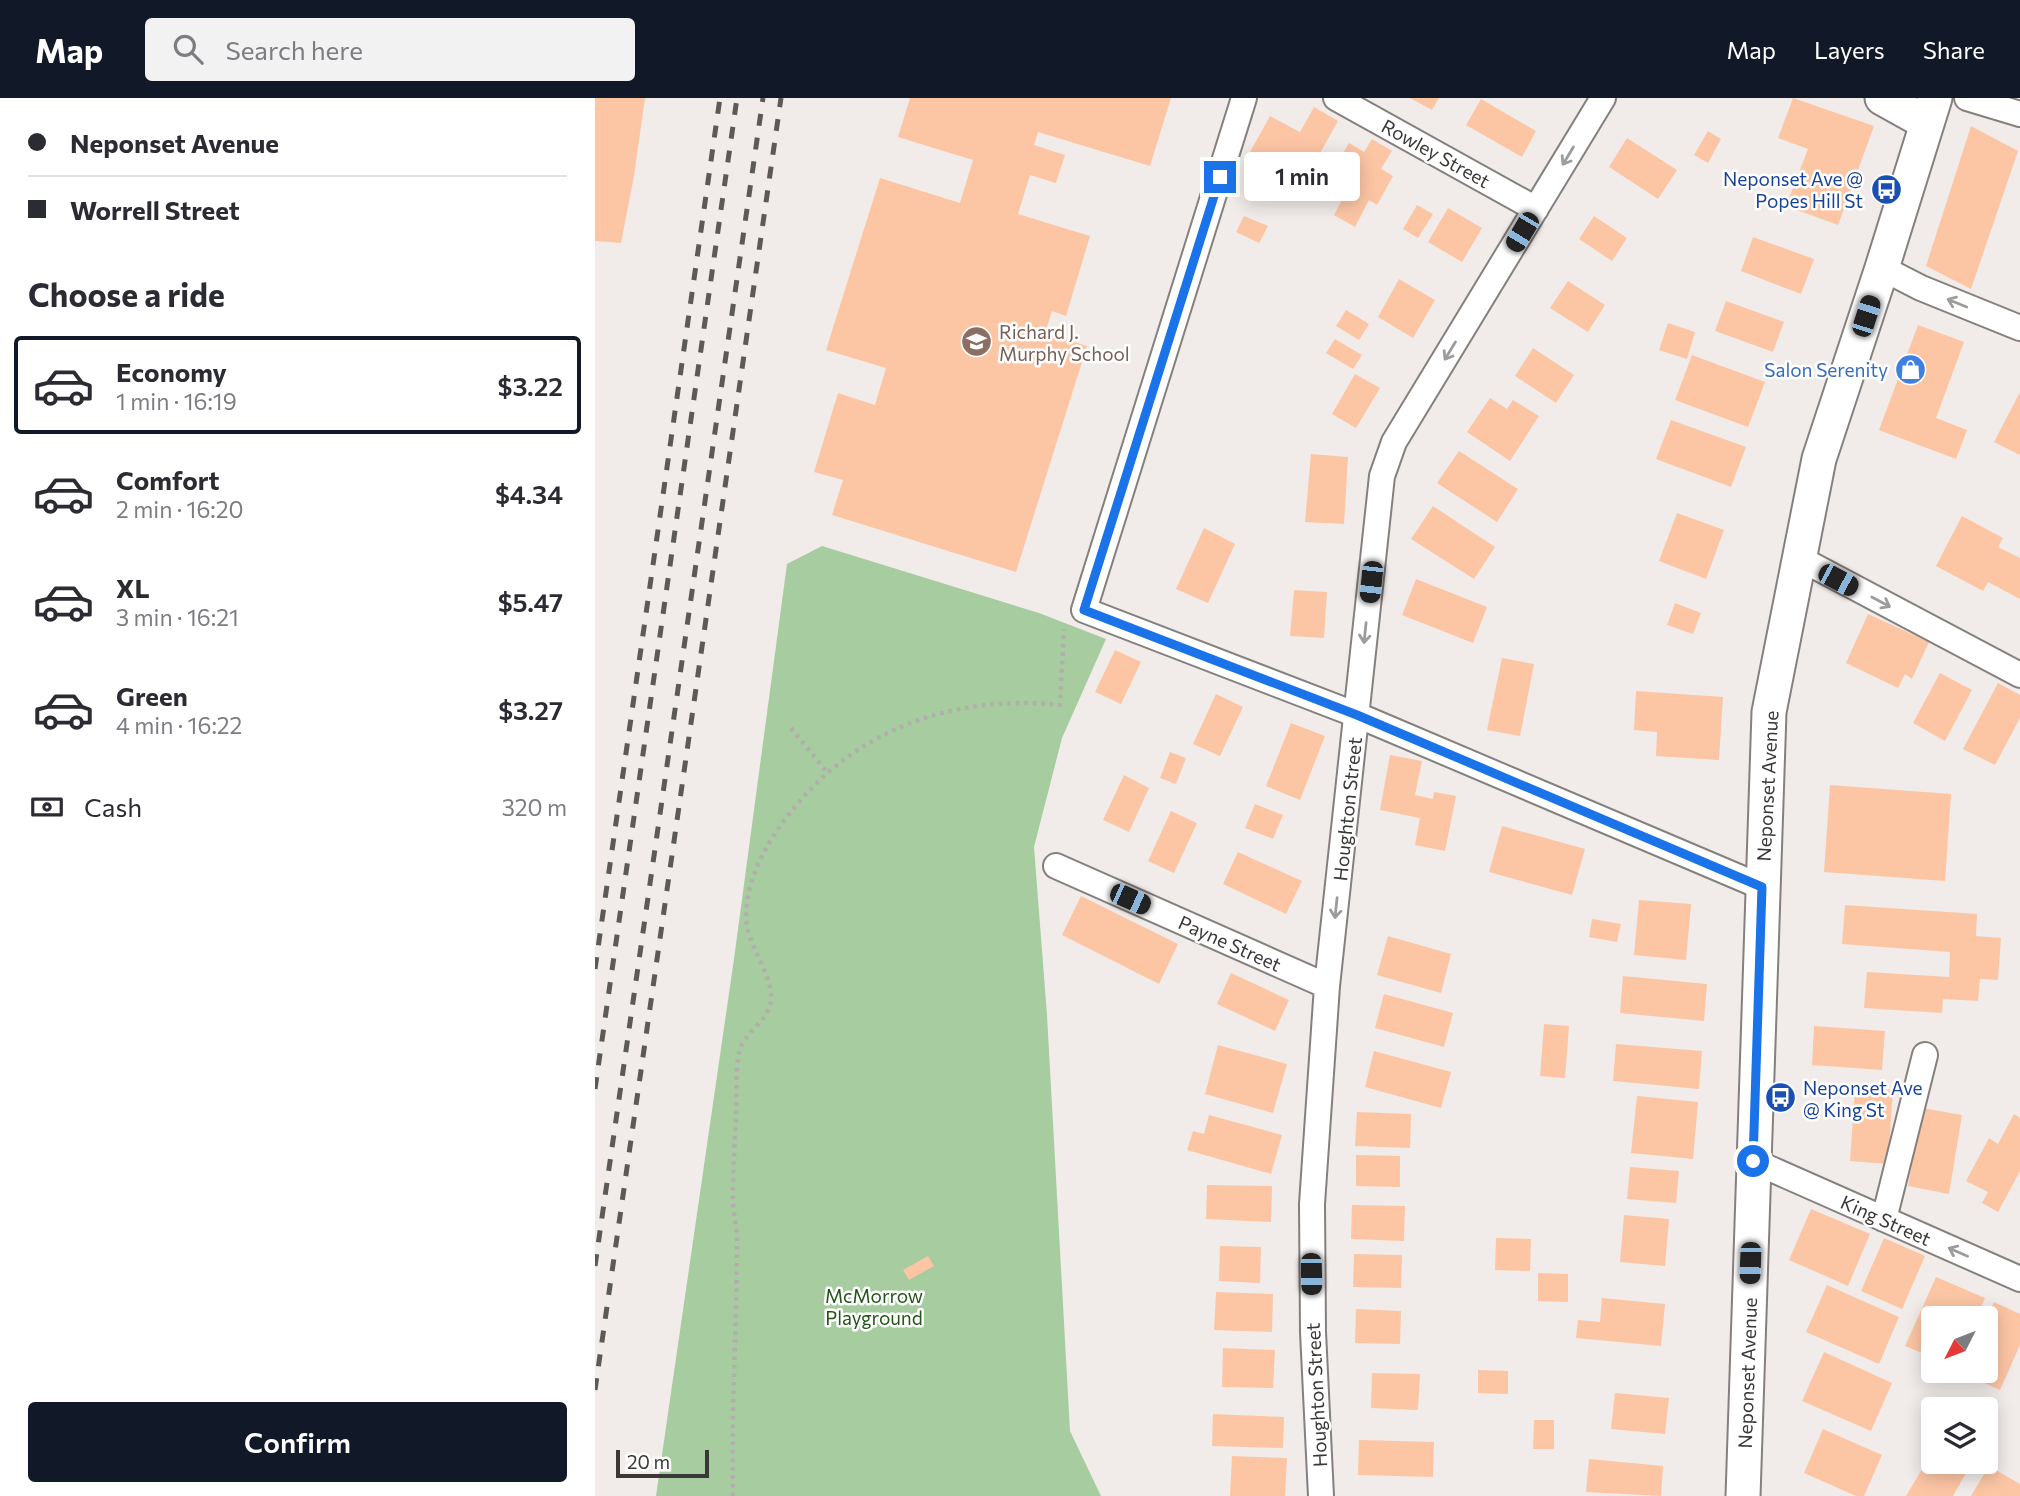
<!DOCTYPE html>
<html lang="en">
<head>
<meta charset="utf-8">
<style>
	:root { --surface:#fff; --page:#f2f2f3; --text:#2b2b33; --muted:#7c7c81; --line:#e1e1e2; --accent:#111827 }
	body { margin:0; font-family:Commissioner,sans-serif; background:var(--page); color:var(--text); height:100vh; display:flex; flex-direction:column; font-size:26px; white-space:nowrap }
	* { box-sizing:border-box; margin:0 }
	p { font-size:23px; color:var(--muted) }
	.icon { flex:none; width:38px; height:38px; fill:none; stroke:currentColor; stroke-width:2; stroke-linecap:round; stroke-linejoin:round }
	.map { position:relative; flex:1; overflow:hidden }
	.panel { display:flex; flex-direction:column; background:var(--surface); width:595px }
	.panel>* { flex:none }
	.hud { display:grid; align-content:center; height:154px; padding:0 28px; background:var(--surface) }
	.needle { width:46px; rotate:228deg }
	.tools { position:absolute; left:1326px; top:1208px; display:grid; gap:14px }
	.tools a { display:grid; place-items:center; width:77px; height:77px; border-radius:7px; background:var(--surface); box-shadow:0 4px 18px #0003; font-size:35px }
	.scale { position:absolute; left:21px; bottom:18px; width:93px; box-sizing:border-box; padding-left:7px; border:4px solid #3a3837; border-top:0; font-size:19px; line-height:24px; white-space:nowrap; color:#3a3837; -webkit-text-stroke:5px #fff; paint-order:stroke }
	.end { position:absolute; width:32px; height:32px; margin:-16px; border:9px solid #1a73e8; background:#fff; box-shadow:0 0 0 4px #fff }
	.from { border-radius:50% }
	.bubble { position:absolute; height:49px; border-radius:7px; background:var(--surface); box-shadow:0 4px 18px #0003; font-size:23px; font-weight:600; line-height:49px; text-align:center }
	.car { position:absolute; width:21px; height:42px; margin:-21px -10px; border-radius:9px; box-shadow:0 0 5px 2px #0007; background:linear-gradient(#222 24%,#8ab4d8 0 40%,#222 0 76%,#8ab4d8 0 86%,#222 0) }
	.hud b { display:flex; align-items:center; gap:24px; height:66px; font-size:26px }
	.hud b+b { border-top:2px solid var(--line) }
	.hud i { width:18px; height:18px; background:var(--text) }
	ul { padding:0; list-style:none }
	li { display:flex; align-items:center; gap:21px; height:98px; margin:0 14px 10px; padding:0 14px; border:4px solid transparent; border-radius:7px }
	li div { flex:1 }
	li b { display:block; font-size:26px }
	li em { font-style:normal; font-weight:600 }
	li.active { border-color:var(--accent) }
	li>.icon { width:63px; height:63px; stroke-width:1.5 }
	h2 { padding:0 28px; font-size:32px; line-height:84px }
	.pay { display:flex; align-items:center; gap:18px; height:77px; padding:0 28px; font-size:26px }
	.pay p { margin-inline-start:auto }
	.action { display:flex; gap:14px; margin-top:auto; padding:14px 28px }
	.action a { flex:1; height:80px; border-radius:7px; background:var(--accent); color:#fff; font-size:28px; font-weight:600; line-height:80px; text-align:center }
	header { display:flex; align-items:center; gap:42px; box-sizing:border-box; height:98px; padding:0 35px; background:var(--accent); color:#fff }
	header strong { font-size:33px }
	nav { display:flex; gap:38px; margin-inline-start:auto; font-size:24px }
	.search { width:490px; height:63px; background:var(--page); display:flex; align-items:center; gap:18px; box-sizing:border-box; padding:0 24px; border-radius:7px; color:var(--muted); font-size:26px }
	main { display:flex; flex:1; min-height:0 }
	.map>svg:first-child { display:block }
	.green { fill:#a6cc9f }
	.building { fill:#fcc6a5 }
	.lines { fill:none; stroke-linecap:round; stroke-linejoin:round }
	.street-casing { stroke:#85807e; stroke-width:28 }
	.secondary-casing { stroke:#85807e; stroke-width:37 }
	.path { stroke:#b2aeac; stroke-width:4.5; stroke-dasharray:3.5 5; stroke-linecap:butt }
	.street { stroke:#fff; stroke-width:24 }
	.secondary { stroke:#fff; stroke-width:33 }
	.rail { stroke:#5c5a58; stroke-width:5; stroke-dasharray:12 12; stroke-linecap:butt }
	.oneway { stroke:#9c9c9b }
	.route { stroke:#1a73e8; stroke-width:9 }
	.labels { text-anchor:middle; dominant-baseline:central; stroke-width:5; stroke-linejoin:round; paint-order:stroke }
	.street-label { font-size:19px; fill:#3a3837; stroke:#fff }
	.transit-label { font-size:19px; fill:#164399; stroke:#fff; text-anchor:end }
	.education-label { font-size:19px; fill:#785e54; stroke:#fff; text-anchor:start }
	.shop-label { font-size:19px; fill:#366cbe; stroke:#fff; text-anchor:end }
	.park-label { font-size:19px; fill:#225417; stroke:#fff }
</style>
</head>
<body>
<header>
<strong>Map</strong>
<div class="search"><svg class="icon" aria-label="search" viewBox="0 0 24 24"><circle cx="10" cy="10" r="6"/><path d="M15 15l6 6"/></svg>Search here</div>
<nav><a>Map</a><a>Layers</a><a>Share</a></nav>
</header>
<main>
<section class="panel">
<div class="hud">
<b><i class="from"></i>Neponset Avenue</b>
<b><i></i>Worrell Street</b>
</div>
<h2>Choose a ride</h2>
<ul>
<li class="active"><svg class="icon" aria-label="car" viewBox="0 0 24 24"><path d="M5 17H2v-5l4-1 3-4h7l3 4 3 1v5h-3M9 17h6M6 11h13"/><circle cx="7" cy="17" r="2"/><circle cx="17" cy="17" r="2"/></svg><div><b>Economy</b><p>1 min · 16:19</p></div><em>$3.22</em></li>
<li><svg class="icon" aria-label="car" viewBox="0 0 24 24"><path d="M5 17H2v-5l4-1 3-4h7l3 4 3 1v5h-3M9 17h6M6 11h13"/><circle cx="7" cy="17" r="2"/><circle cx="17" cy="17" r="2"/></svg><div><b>Comfort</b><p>2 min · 16:20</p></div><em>$4.34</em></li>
<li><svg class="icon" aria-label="car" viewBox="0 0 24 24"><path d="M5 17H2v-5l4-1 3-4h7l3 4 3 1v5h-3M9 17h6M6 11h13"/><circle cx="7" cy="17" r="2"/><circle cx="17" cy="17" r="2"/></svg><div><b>XL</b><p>3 min · 16:21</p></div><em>$5.47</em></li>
<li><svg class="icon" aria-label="car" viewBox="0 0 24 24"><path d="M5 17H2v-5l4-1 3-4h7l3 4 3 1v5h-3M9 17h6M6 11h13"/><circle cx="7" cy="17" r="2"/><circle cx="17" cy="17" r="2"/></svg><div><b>Green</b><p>4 min · 16:22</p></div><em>$3.27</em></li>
</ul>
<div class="pay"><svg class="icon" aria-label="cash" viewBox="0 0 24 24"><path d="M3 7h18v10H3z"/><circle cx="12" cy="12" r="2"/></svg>Cash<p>320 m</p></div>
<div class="action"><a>Confirm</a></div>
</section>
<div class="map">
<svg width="1425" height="1398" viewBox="0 0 1425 1398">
	<rect width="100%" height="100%" fill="#f1ece9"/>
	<path class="green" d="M227,448L444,515L511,541L467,640L439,749L452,917L475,1333L506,1398H61L139,861L192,466Z"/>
	<path class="building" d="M0,0H50L39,78L26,145L0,143Z
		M315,0H576L555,68L443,34L439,47L470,57L461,85L435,77L423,116L495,138L471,218L457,213L450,235L492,248L421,474L237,417L248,382L219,374L243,295L280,307L291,270L231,252L285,80L365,105L378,62L303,39Z
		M815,0H844L837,12Z
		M1198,0L1279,28L1243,127L1191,108L1213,51L1183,40Z
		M886,1L941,33L927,59L871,27Z
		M719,9L743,23L709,84L655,54L675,18L705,34Z
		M1376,28L1423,53L1376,191L1331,168Z
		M1113,33L1126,41L1113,65L1099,57Z
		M1032,40L1082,72L1063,101L1014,69Z
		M777,41L797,53L786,71L798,78L782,107L774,102L760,129L739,117L748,100L742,97L752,78L739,71L754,45L769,54Z
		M822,107L838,116L823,140L808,131Z
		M853,110L887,130L867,164L833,144Z
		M649,118L673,128L664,145L641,134Z
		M999,118L1032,140L1017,163L984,141Z
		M1158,139L1219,161L1206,196L1146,173Z
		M804,181L840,202L818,240L783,219Z
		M973,183L1010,207L993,234L955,210Z
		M1131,203L1189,224L1178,254L1120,233Z
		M751,212L774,226L764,242L741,228Z
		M1073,225L1100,234L1092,261L1064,252Z
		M1323,227L1369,244L1341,320L1372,332L1361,361L1284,332Z
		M740,241L767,257L758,271L731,255Z
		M938,250L979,277L961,305L920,278Z
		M1097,257L1170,284L1153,329L1080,302Z
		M760,276L785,290L761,330L737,316Z
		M1425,294V357L1399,344Z
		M895,300L912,311L918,302L944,318L915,363L872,334Z
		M1076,322L1151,349L1136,389L1061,361Z
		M864,353L923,391L902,424L842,385Z
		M716,356L753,359L749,426L710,424Z
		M838,408L900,449L879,481L816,441Z
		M1082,415L1129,432L1111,481L1064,463Z
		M1367,418L1408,440L1403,449L1425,460V501L1393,484L1388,493L1341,468Z
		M609,430L640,446L613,505L581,491Z
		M821,481L892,509L878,545L807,517Z
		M699,492L732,494L729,540L695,538Z
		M1080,505L1106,515L1098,536L1072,527Z
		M1273,516L1334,544L1317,581L1310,576L1303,590L1251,565Z
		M520,552L546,564L526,606L500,594Z
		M907,560L939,566L925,638L892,632Z
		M1345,575L1377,592L1350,643L1318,625Z
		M1403,585L1425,597V620L1400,667L1368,651Z
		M1041,593L1128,599L1124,662L1061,658L1062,634L1039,632Z
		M621,596L648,609L625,658L598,646Z
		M696,625L730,638L705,702L671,688Z
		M575,654L591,660L581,686L565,680Z
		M795,657L827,663L820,697L838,701L839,694L861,698L850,753L820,747L825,720L785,712Z
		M529,677L554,690L534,734L508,722Z
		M1235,687L1356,696L1350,783L1229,774Z
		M660,706L688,717L678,741L650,730Z
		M576,713L602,725L579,775L553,763Z
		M907,728L990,751L977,797L894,774Z
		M643,754L707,783L691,816L628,786Z
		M486,798L583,846L564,886L467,837Z
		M1044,802L1096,806L1091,862L1039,857Z
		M1250,807L1382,816L1381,838L1406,840L1403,882L1385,881L1383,903L1348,901L1347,915L1269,910L1272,874L1354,879L1355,854L1247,846Z
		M997,821L1026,826L1022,844L994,839Z
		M793,838L856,856L846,895L782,877Z
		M636,875L694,902L680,933L622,906Z
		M1028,878L1112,886L1109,923L1025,915Z
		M789,896L858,915L849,949L780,930Z
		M949,926L974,928L970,980L945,978Z
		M1219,928L1290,933L1287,972L1217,967Z
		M1021,946L1107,953L1104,991L1018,983Z
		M623,947L692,966L678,1015L610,996Z
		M779,953L856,974L846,1010L770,989Z
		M1260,989L1298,992L1293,1066L1255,1063Z
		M1042,998L1103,1004L1098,1061L1036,1055Z
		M1327,1010L1367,1017L1354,1096L1313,1088Z
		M762,1014L816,1016L815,1050L760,1048Z
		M1419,1016L1425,1020V1073L1403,1114L1387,1105L1393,1094L1371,1083L1394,1040L1403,1046Z
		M614,1017L687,1037L676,1076L592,1052L598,1033L609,1036Z
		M761,1057L805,1058V1089L761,1088Z
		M1035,1069L1084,1073L1081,1105L1032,1101Z
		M612,1087L677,1088L676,1124L611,1121Z
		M757,1107L810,1108L809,1143L756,1141Z
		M1216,1111L1275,1136L1253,1188L1194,1162Z
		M1029,1117L1074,1121L1070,1168L1025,1164Z
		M901,1140L936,1141L935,1173L900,1172Z
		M1289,1140L1330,1158L1307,1211L1266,1193Z
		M625,1148L666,1149L665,1185L624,1183Z
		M759,1156L807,1157L806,1190L758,1189Z
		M333,1158L339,1168L314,1182L308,1172Z
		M943,1175L973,1176V1204L943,1203Z
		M1341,1179L1390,1200L1381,1220H1339V1260L1310,1248Z
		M1232,1187L1304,1219L1284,1266L1211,1234Z
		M621,1194L678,1196L677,1234L619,1232Z
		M1007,1200L1070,1206L1066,1248L981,1240L983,1222L1005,1224Z
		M1399,1204L1425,1216V1247L1405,1292L1367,1275L1369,1272H1391V1221Z
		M761,1211L806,1213L805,1246L760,1245Z
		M628,1250L680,1252L678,1290L627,1289Z
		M1229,1254L1297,1285L1276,1333L1207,1303Z
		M883,1272L913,1273V1296L883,1295Z
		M777,1275L825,1276L823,1312L776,1310Z
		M1020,1295L1074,1300L1070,1336L1016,1331Z
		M618,1316L689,1319L688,1350L617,1348Z
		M939,1322H959V1351H938Z
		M1228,1331L1287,1357L1269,1398H1261L1209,1375Z
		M764,1342L839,1344L838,1379L763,1377Z
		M1339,1351V1363H1378L1358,1398H1311Z
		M637,1358L692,1360L690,1398H635Z
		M994,1361L1068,1368L1066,1398L991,1394Z
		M1394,1368L1425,1386V1398H1376Z"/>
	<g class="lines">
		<defs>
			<path id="street" d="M649,0L489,512L762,617L1167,789
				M741,0L941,111
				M1372,0L1425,16
				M1287,170L1326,190L1425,230
				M1204,460L1425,577
				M461,768L732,888
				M1158,1063L1425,1181
				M1289,1121L1330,957
				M726,1398L718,1234L717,1106L732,888L787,378L799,344L1008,0"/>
			<path id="secondary" d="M1287,0L1332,25
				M1148,1398L1174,614L1224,361L1287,170L1340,0"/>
		</defs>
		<use href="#street" class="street-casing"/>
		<use href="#secondary" class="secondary-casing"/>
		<path class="path" d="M196,630L232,674
			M138,1398C136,1312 142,1226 142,1139C142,1129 139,1119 138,1108C137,1079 140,1048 141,1018C142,998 140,975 144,955C147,935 175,923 176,902C178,875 150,846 151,816C152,781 170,748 191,720C257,632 356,596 465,607L469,531"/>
		<use href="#street" class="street"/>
		<use href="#secondary" class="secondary"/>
		<path class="rail" d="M0,871L125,0
			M0,991L142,0
			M0,1168L168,0
			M0,1292L186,0"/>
	</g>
	<defs><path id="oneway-shaft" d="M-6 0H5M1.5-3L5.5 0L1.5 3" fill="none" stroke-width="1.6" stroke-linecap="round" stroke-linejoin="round" transform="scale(1.75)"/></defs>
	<g class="oneway">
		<use href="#oneway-shaft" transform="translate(973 58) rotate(121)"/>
		<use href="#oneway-shaft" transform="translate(1362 205) rotate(-158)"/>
		<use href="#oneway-shaft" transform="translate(855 253) rotate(121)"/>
		<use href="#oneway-shaft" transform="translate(1286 504) rotate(28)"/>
		<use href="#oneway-shaft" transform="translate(770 535) rotate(96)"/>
		<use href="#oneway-shaft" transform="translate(741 810) rotate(96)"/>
		<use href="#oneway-shaft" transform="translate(1363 1154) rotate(-156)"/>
	</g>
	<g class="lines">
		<path class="route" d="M625,79L489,512L762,617L1167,789L1158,1063"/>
	</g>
	<defs>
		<symbol id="bus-disc" viewBox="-11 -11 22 22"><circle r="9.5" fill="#1a4fb4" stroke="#fff"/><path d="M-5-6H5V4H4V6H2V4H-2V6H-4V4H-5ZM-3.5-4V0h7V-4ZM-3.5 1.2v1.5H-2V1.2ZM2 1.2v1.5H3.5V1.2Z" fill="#fff"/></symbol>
		<symbol id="school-disc" viewBox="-11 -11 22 22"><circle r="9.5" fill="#8d6e63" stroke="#fff"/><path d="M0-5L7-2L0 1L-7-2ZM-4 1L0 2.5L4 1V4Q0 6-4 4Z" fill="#fff"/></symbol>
		<symbol id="shop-disc" viewBox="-11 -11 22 22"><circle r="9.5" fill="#3f7fe0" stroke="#fff"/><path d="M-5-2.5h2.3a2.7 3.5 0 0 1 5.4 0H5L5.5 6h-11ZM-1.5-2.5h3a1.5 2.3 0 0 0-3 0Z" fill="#fff"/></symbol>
	</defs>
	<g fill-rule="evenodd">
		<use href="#bus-disc" x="1274" y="74" width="35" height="35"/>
		<use href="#school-disc" x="364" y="226" width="35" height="35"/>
		<use href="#shop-disc" x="1298" y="254" width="35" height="35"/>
		<use href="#bus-disc" x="1168" y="982" width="35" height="35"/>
	</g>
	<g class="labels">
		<g class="street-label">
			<text transform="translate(841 55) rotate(29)">Rowley Street</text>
			<text transform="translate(1172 688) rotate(-87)">Neponset Avenue</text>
			<text transform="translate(752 711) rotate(-84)">Houghton Street</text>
			<text transform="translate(635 845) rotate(24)">Payne Street</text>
			<text transform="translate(1291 1122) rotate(24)">King Street</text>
			<text transform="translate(1152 1275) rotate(-88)">Neponset Avenue</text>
			<text transform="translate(721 1297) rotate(-93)">Houghton Street</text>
		</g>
		<g class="transit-label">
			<text x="1268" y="80">Neponset Ave @<tspan x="1268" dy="22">Popes Hill St</tspan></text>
			<text x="1208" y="989" text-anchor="start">Neponset Ave<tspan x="1208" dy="22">@ King St</tspan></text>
		</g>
		<g class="education-label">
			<text x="404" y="233">Richard J.<tspan x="404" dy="22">Murphy School</tspan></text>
		</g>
		<g class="shop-label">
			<text x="1293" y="271">Salon Serenity</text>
		</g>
		<g class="park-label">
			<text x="279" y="1197">McMorrow<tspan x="279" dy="22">Playground</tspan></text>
		</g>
	</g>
</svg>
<div class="tools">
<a><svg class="needle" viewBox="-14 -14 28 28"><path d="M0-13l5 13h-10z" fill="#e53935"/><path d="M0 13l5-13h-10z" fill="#7c7c81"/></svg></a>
<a><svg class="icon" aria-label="layers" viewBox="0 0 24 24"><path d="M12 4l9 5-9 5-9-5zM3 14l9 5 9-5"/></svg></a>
</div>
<div class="scale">20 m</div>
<i class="end from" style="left:1158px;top:1063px"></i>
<i class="end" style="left:625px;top:79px"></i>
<div class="bubble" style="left:649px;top:54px;width:116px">1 min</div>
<i class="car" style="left:927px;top:134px;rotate:211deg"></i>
<i class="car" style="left:1271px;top:218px;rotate:18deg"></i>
<i class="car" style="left:1243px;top:482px;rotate:118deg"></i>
<i class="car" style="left:776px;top:484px;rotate:186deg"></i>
<i class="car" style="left:535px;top:801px;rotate:114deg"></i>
<i class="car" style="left:1155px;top:1165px;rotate:182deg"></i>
<i class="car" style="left:716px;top:1176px;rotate:179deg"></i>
</div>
</main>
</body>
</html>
